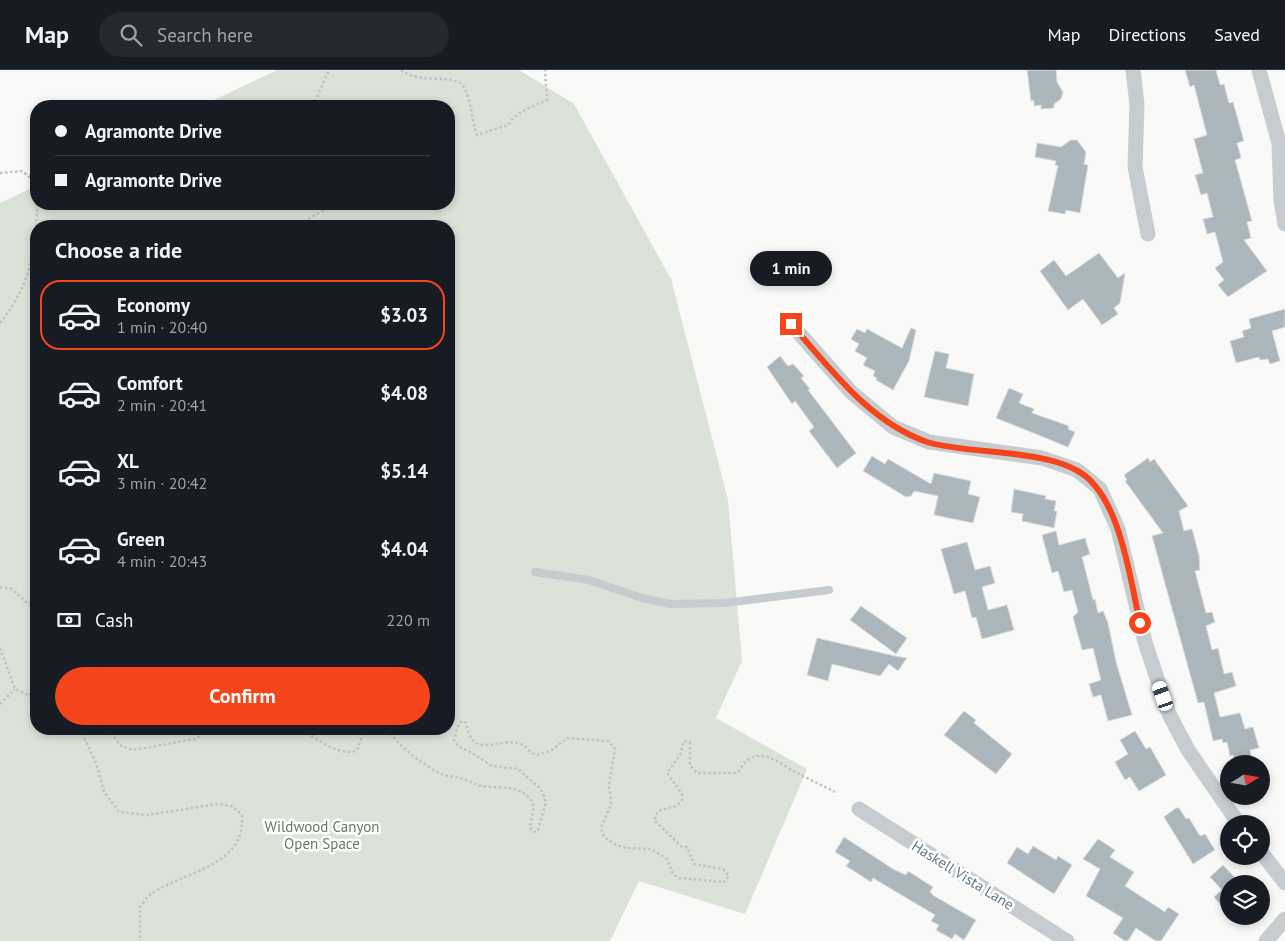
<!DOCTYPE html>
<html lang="en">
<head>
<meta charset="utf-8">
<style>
	:root { --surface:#171b24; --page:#242831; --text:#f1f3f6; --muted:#9ea1a6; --line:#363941; --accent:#f6451a }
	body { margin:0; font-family:"PT Sans",sans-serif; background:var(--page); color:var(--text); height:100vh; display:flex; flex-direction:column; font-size:19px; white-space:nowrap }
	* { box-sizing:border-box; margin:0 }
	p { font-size:16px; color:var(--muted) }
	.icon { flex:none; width:28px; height:28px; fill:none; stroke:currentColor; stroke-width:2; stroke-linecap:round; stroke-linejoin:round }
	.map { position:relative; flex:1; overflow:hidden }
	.drawer { position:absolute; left:30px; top:150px; width:425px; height:515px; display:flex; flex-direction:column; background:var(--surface); border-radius:20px; box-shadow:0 2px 8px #0003 }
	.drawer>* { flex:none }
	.top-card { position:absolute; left:30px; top:30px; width:425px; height:110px; border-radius:20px; box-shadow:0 2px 8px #0003; display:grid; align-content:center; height:110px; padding:0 25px; background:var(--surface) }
	.needle { width:32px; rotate:79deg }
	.buttons { position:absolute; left:1220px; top:685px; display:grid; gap:10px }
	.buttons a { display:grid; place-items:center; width:50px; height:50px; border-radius:50%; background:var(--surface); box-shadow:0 2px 8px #0003; font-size:25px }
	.end { position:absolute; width:22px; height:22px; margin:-11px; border:6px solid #f6451a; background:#fff; box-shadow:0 0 0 2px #fff }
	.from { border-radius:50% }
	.bubble { position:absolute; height:35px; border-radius:18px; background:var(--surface); box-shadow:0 2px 8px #0003; font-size:16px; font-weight:700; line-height:35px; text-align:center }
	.car { position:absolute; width:15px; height:30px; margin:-15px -8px; border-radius:6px; box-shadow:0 0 4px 1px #0007; background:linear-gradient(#fff 24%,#345 0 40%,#fff 0 76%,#345 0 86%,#fff 0) }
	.top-card b { display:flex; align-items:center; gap:18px; height:48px; font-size:19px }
	.top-card b+b { border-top:1px solid var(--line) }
	.top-card i { width:12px; height:12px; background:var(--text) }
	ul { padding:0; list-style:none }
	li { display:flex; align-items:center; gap:15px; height:70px; margin:0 10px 8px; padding:0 15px; border:2px solid transparent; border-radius:20px }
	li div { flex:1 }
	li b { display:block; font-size:19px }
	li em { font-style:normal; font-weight:700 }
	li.current { border-color:var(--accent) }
	li>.icon { width:45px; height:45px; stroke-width:1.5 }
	h2 { padding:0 25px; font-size:22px; line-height:60px }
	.pay { display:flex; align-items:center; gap:12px; height:55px; padding:0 25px; font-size:19px }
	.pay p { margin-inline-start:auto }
	.primary-button { display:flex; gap:10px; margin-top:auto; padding:10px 25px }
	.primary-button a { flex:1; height:58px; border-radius:30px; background:var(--accent); color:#fff; font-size:20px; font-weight:700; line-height:58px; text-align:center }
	header { display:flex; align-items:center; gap:30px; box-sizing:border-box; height:70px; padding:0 25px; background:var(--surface); border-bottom:1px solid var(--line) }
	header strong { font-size:24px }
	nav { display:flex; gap:28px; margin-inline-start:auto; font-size:18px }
	.search { width:350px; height:45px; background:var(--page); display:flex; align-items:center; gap:12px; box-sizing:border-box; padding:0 18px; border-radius:28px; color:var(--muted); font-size:19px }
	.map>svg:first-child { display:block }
	.green { fill:#dbe2d7; fill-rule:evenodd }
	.building { fill:#acb7bd; stroke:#dbdbd9 }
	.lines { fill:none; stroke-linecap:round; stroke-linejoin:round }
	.path { stroke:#c0c3c5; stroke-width:2.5; stroke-dasharray:2.5 2.5; stroke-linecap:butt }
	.service { stroke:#c6cccf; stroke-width:8 }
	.minor { stroke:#c6cccf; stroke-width:15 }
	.route { stroke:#f6451a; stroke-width:6 }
	.labels { text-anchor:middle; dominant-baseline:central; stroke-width:5; stroke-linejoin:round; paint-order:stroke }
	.park-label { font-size:15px; fill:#677b61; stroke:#fff }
	.street-label { font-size:15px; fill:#617785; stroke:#fff }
</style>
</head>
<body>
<header>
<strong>Map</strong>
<div class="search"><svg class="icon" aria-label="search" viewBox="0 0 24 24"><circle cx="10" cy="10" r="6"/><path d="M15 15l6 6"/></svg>Search here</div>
<nav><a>Map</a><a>Directions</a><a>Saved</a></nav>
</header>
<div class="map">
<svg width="1285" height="871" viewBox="0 0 1285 871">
	<rect width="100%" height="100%" fill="#f9f9f7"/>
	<path class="green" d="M277,0H519L574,34L671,209L728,430L742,591L716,648L807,699L745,844L639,811L610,871H0V133L36,116V134H449V36H201ZM36,156H449V659H36Z"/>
	<path class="building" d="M1027,0H1056L1057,12L1063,22L1061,29L1054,34V38L1041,39V35L1034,36V30L1031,31Z
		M1185,0H1216L1220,15L1224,14L1229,33L1233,32L1244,71L1237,73L1241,88L1235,90L1252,151L1247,152L1251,168L1244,170L1267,201L1228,227L1218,215L1224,210L1215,198L1223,192L1215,162L1207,164L1203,149L1213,147L1207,123L1201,125L1195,105L1203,103L1194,69L1207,65L1194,15L1190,17Z
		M1071,70H1077L1086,82L1084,94L1088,95L1080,143L1066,140L1065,144L1048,141L1058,96L1055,95L1056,91L1035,87L1037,73L1061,77Z
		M1099,183L1118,208L1125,203L1120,233L1114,238L1118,244L1102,255L1083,229L1068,240L1040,201L1054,190L1066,206Z
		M1285,239V257L1272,261L1280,291L1270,294L1268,289L1260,290L1259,287L1236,293L1230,271L1244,267L1242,261L1251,258L1249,249Z
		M911,258L916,260L909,291L893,320L876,310L877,308L873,306L875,301L863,295L867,288L855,281L859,274L851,269L857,259L865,263L867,259L902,278Z
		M935,281L949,284L946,298L974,304L968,336L924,327Z
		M780,286L788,296L793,294L804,306L801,308L810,319L808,320L856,383L837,398L809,361L814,357L795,331L792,334L767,297Z
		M1009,318L1023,324L1019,333L1034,339L1032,343L1069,356L1068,359L1075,362L1068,377L996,348Z
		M872,386L885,394L888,389L931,414L934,403L971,411L968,424L980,427L973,453L934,445L938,426L914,421L911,426L906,427L863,401Z
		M1148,388L1150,392L1154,389L1188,436L1179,441L1184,461L1192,459L1199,485L1200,500L1195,501L1206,543L1212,542L1215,552L1206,556L1212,580L1218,578L1224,604L1232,602L1236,616L1214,623L1220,647L1240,643L1245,659L1253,657L1259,678L1250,680L1253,694H1235L1233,685L1230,686L1227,672L1223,673L1222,669L1213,671L1204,632L1198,633L1152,466L1163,463L1125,411L1127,410L1124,405Z
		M1014,419L1046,426L1045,429L1056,431L1054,441H1057L1054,458L1022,451L1023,444L1011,442Z
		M1056,461L1059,475L1085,468L1090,484L1082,487L1093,530L1095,529L1098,543L1103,541L1108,553L1116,592L1132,645L1108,651L1101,625L1093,627L1089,614L1101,610L1093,578L1082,580L1073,547L1078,542L1072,520L1064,522L1058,501L1052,503L1042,465Z
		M967,472L975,500L990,496L995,513L982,517L988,540L1007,535L1014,560L982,569L976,547L972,548L965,521L954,524L941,479Z
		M861,536L907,568L896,584L850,550Z
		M817,568L895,586L907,588L898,601L889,594L880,606L832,594L828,611L807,605Z
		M964,641L976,650L974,653L1012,684L996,704L944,665Z
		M1135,661L1146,679L1150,677L1166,705L1139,721L1130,707L1125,710L1115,692L1128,684L1120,670Z
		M1176,738H1179L1186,749L1189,748L1200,766L1205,764L1215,780L1193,794L1164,747Z
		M844,767L893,799L906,805L908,801L933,817L930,822L934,826L976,850L964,870L955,864L952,869L936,860L939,855L931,851L935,845L873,808L871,812L846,796L850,791L835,782Z
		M1098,769L1115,780L1110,787L1134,802L1125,816L1165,842L1168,837L1179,844L1161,871H1156L1136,858L1128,871H1125L1113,863L1123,848L1086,826L1100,799L1083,789Z
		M1033,776L1056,790L1058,786L1072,795L1054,824L1007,793L1017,777L1028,784Z
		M1223,795L1241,814H1229V844L1214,827L1222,820L1210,807Z"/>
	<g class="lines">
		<path class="path" d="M401,0C420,15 454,3 463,16C472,31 471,48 477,65L508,55C516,41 533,37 547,30L545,0
			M313,36L329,0
			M0,103L22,101L33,110L36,118
			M30,107L36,91
			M295,156L335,134
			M0,253C30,217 36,179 37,134
			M0,517L12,519L27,533L36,536
			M0,578L15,619L36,629
			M29,625L36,622
			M0,634L15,619
			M80,659L96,693L104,722L119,742L147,745L218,734L232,736L242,745C246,798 182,801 150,825C146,828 143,834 140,837V871
			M108,659L121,676L133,680L195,669L210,659
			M304,659C313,669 344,688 357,680L365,659
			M388,659C394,673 429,700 444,705C450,707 457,706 463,709C469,711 474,714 481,716C501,719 524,713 534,736L530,758L534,762L538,760L546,732L541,719L518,699L492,696L472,683L458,676L454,670L459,653L463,651L466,653C473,689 492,669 517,673C526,674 529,683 537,685L552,680L567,668L608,671L615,679L609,714L611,734L601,758L604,767L616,775L626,778L651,779L667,789L673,804L679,808L724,812L729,806L723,799L694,794L687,777H682L654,750L658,741L676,736L682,730V724L667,703L680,685L684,671L690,673V695L697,703H736C742,699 742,693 749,689C767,679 784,697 799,704C811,710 823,716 835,722"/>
		<path class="service" d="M535,502L589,510L642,528L670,534L725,533L829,520"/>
		<path class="minor" d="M1133,0L1137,35L1135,97L1148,164
			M1259,0L1279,73L1285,85
			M1279,75L1281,130L1285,154
			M791,254L851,322L893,357L929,372L1042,388L1077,400L1100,419L1118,459L1145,572L1169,644L1188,680L1239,754
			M859,739L1067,871
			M1261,782L1285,813
			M1266,871L1285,849"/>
	</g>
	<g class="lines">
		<path class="route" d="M791,254C831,299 869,352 927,372C949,379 990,381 1014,384C1035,387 1058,390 1076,400C1120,422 1130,509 1140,553"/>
	</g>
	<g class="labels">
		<g class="park-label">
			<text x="322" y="756">Wildwood Canyon<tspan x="322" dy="17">Open Space</tspan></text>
		</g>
		<g class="street-label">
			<text transform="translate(963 805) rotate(32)">Haskell Vista Lane</text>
		</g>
	</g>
</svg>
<div class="buttons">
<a><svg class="needle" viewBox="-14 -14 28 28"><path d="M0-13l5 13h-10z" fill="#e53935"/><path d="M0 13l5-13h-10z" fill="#9ea1a6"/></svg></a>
<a><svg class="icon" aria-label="locate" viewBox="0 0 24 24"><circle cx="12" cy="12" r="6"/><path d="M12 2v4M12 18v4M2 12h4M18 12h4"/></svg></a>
<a><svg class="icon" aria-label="layers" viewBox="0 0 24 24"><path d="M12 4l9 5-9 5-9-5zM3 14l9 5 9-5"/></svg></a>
</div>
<i class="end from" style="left:1140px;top:553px"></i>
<i class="end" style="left:791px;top:254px"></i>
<div class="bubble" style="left:750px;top:181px;width:82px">1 min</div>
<i class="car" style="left:1163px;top:626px;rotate:341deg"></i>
<div class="top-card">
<b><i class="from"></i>Agramonte Drive</b>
<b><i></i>Agramonte Drive</b>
</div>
<section class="drawer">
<h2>Choose a ride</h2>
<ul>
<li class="current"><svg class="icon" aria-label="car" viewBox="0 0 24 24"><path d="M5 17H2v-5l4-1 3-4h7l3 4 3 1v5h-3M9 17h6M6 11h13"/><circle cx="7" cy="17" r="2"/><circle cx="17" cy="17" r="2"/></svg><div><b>Economy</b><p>1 min · 20:40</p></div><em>$3.03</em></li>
<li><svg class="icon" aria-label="car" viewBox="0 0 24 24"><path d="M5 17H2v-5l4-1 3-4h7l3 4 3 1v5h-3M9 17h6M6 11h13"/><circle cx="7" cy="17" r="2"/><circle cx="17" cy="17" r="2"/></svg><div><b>Comfort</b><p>2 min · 20:41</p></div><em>$4.08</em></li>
<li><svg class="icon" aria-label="car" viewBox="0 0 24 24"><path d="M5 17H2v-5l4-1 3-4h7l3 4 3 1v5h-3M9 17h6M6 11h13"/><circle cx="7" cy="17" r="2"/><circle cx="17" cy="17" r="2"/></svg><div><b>XL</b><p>3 min · 20:42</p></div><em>$5.14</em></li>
<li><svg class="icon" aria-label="car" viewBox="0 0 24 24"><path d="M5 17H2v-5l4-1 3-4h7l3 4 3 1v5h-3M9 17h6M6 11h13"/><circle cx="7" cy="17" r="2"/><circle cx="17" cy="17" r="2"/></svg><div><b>Green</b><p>4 min · 20:43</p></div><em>$4.04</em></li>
</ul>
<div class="pay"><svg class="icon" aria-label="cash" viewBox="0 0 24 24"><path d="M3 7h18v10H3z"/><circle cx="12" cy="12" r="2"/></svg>Cash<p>220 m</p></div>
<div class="primary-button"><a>Confirm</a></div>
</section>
</div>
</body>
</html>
